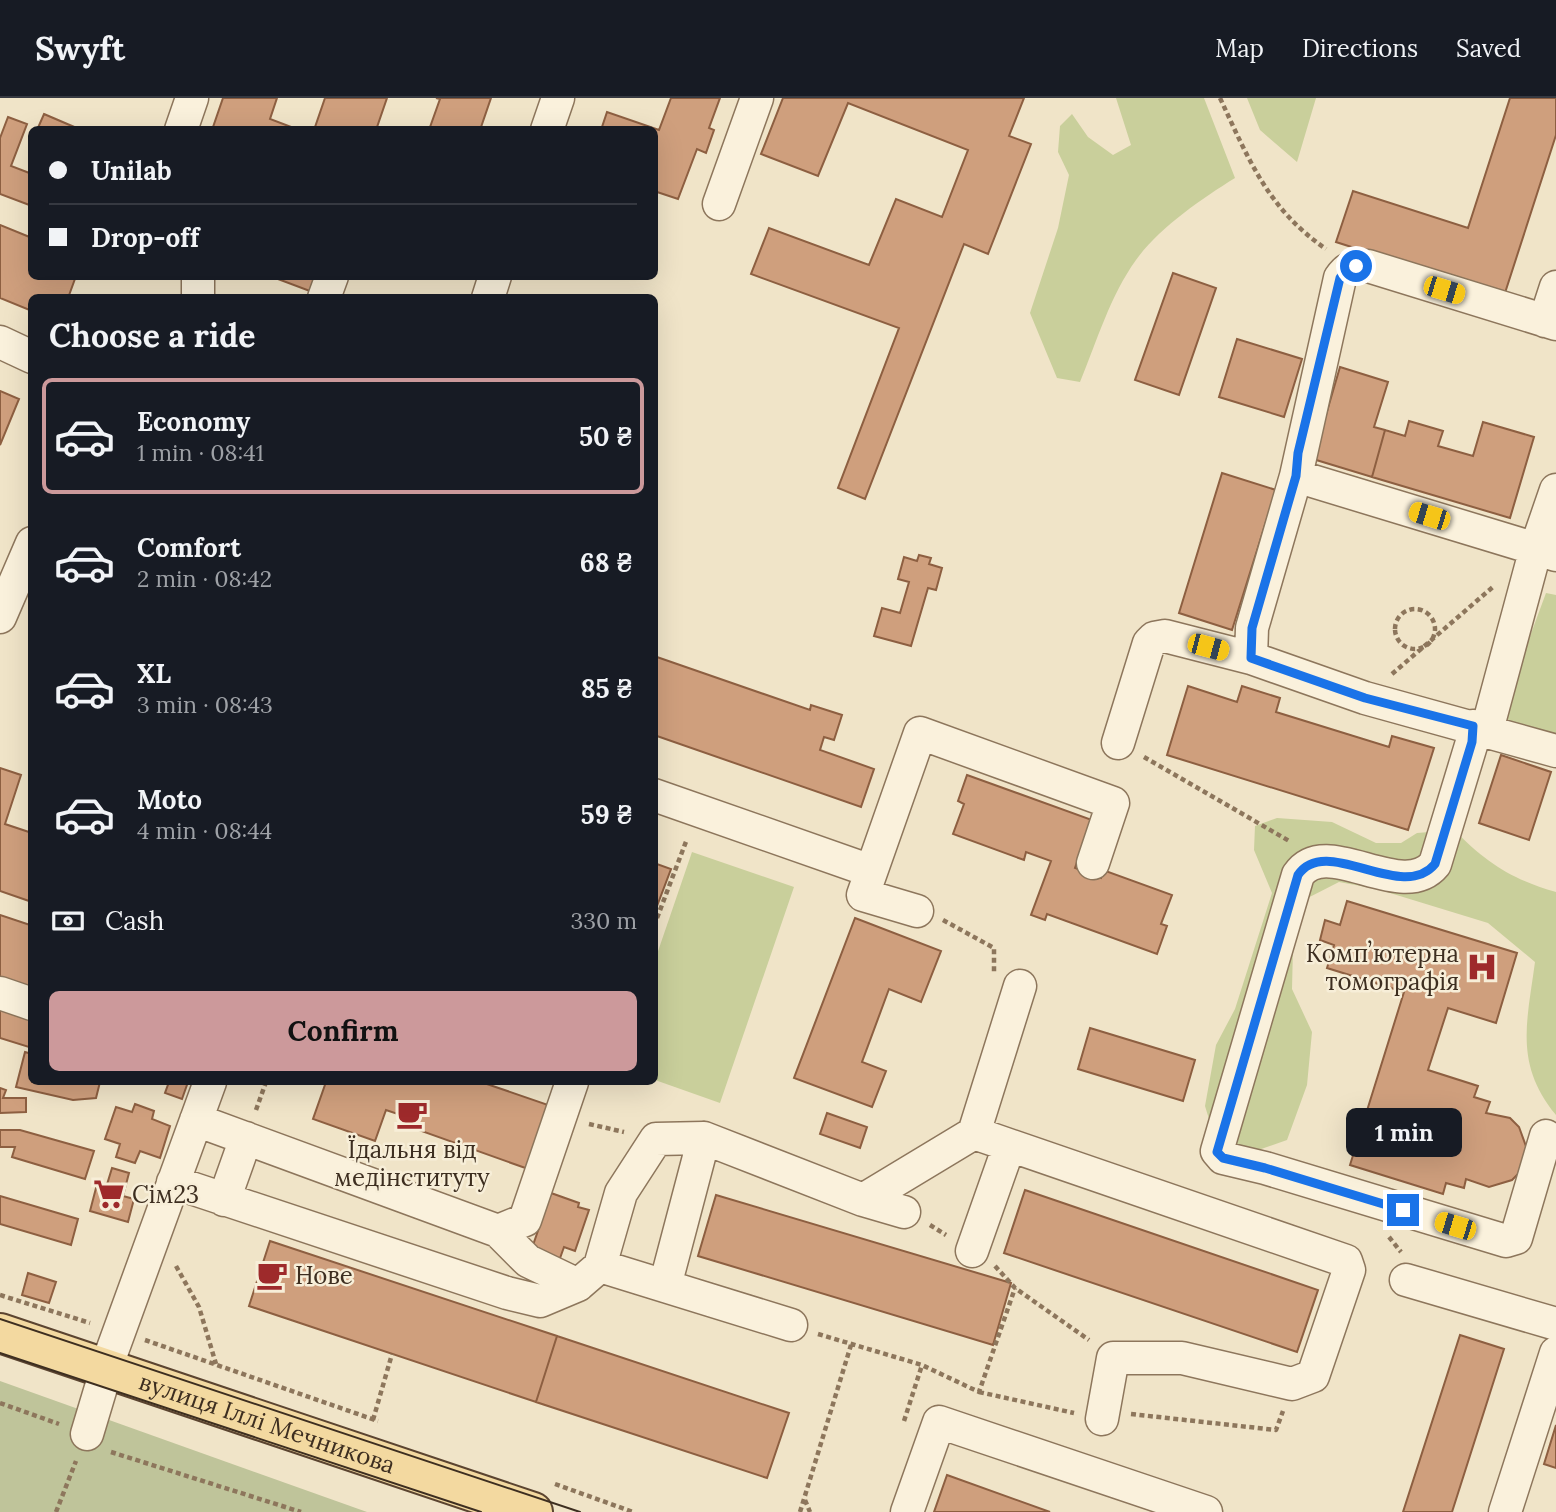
<!DOCTYPE html>
<html lang="en">
<head>
<meta charset="utf-8">
<style>
	:root { --surface:#171b24; --page:#20242c; --text:#f1f3f6; --muted:#9ea1a6; --line:#363941; --accent:#cc999b }
	body { margin:0; font-family:Lora,serif; background:var(--page); color:var(--text); height:100vh; display:flex; flex-direction:column; font-size:26px; white-space:nowrap }
	* { box-sizing:border-box; margin:0 }
	p { font-size:23px; color:var(--muted) }
	.icon { flex:none; width:38px; height:38px; fill:none; stroke:currentColor; stroke-width:2; stroke-linecap:round; stroke-linejoin:round }
	.map { position:relative; flex:1; overflow:hidden }
	.sheet { position:absolute; left:28px; top:196px; width:630px; height:791px; display:flex; flex-direction:column; background:var(--surface); border-radius:10px; box-shadow:0 7px 28px #0002 }
	.sheet>* { flex:none }
	.banner { position:absolute; left:28px; top:28px; width:630px; height:154px; border-radius:10px; box-shadow:0 7px 28px #0002; display:grid; align-content:center; height:154px; padding:0 21px; background:var(--surface) }
	.end { position:absolute; width:32px; height:32px; margin:-16px; border:9px solid #1a73e8; background:#fff; box-shadow:0 0 0 4px #fff }
	.from { border-radius:50% }
	.bubble { position:absolute; height:49px; border-radius:10px; background:var(--surface); box-shadow:0 7px 28px #0002; font-size:23px; font-weight:800; line-height:49px; text-align:center }
	.car { position:absolute; width:21px; height:42px; margin:-21px -10px; border-radius:9px; box-shadow:0 0 5px 2px #0007; background:linear-gradient(#f5c518 24%,#345 0 40%,#f5c518 0 76%,#345 0 86%,#f5c518 0) }
	.banner b { display:flex; align-items:center; gap:24px; height:66px; font-size:26px }
	.banner b+b { border-top:2px solid var(--line) }
	.banner i { width:18px; height:18px; background:var(--text) }
	ul { padding:0; list-style:none }
	li { display:flex; align-items:center; gap:21px; height:116px; margin:0 14px 10px; padding:0 7px; border:4px solid transparent; border-radius:10px }
	li div { flex:1 }
	li b { display:block; font-size:26px }
	li em { font-style:normal; font-weight:800 }
	li.on { border-color:var(--accent) }
	li>.icon { width:63px; height:63px; stroke-width:1.5 }
	h2 { padding:0 21px; font-size:32px; line-height:84px }
	.pay { display:flex; align-items:center; gap:18px; height:77px; padding:0 21px; font-size:26px }
	.pay p { margin-inline-start:auto }
	.primary-button { display:flex; gap:14px; margin-top:auto; padding:14px 21px }
	.primary-button a { flex:1; height:80px; border-radius:10px; background:var(--accent); color:#111; font-size:28px; font-weight:800; line-height:80px; text-align:center }
	header { display:flex; align-items:center; gap:42px; box-sizing:border-box; height:98px; padding:0 35px; background:var(--surface); border-bottom:2px solid var(--line) }
	header strong { font-size:33px }
	nav { display:flex; gap:38px; margin-inline-start:auto; font-size:24px }
	.map>svg:first-child { display:block }
	.green { fill:#c9cf9b }
	.cemetery { fill:#bfc49a }
	.building { fill:#cf9f7d; stroke:#8d5f41; stroke-width:2 }
	.lines { fill:none; stroke-linecap:round; stroke-linejoin:round }
	.minor-casing { stroke:#8d765c; stroke-width:35 }
	.major-casing { stroke:#5b4430; stroke-width:42 }
	.path { stroke:#8d765c; stroke-width:4.5; stroke-dasharray:5 3.5; stroke-linecap:butt }
	.minor { stroke:#faf1dc; stroke-width:32 }
	.major { stroke:#f3d9a0; stroke-width:38 }
	.tram { stroke:#3d2e20; stroke-width:2 }
	.route { stroke:#1a73e8; stroke-width:9 }
	.labels { text-anchor:middle; dominant-baseline:central; stroke-width:5; stroke-linejoin:round; paint-order:stroke }
	.poi-label { font-size:24px; fill:#3d2e20; stroke:#f7eed8; text-anchor:start }
	.street-label { font-size:24px; fill:#3d2e20; stroke:#f7eed8 }
</style>
</head>
<body>
<header>
<strong>Swyft</strong>
<nav><a>Map</a><a>Directions</a><a>Saved</a></nav>
</header>
<div class="map">
<svg width="1556" height="1414" viewBox="0 0 1556 1414">
	<rect width="100%" height="100%" fill="#f0e4c8"/>
	<path class="green" d="M1116,0H1204L1235,80C1201,101 1159,130 1136,162C1110,198 1097,243 1080,284L1057,280L1030,215L1058,130L1069,77L1058,54L1060,28L1072,16L1088,39L1113,57L1131,47Z
		M1247,0H1316L1297,64L1260,32Z
		M1546,495L1556,497V643L1498,625Z
		M1277,720L1332,724L1376,745H1401L1417,735L1454,732C1487,765 1511,781 1556,794V1017C1514,966 1527,924 1535,864L1488,825L1377,791L1339,784L1294,807L1292,891L1312,934L1307,987L1287,1042L1241,1058L1217,1047L1205,1008L1216,947L1235,911L1272,795L1254,752L1255,728Z
		M692,754L794,789L720,1005L655,982V862Z"/>
	<path class="cemetery" d="M0,1283L367,1414H0Z"/>
	<path class="building" d="M223,0H277L270,21L299,32H212Z
		M325,0H387L376,32H314Z
		M436,0H491L480,32H429L440,1Z
		M671,0H720L709,30L714,32L706,55L697,51L678,101L654,93V32H601L607,14L659,32Z
		M783,0H1024L1009,38L1031,46L988,156L964,146L865,401L838,390L899,230L751,176L769,130L869,167L896,101L942,119L968,52L848,5L818,78L761,56Z
		M1510,0H1556V37L1504,198L1336,144L1353,93L1468,130Z
		M44,16L79,31V32H37Z
		M8,19L27,26L11,68L32,76V108L0,96V40Z
		M0,127L32,140V178H76L68,200H32V213L0,200Z
		M1173,175L1216,190L1179,297L1135,282Z
		M270,178H321L315,195Z
		M1237,241L1302,261L1284,319L1219,299Z
		M1340,269L1388,284L1374,329L1385,332L1372,379L1313,361Z
		M0,293L19,301L0,347Z
		M1409,323L1443,333L1438,348L1473,358L1483,324L1534,339L1510,420L1372,379L1385,332L1405,338Z
		M1222,375L1276,392L1232,532L1179,515Z
		M919,457L931,460L929,466L942,470L936,492L928,490L911,548L874,538L882,510L900,515L909,484L898,481L904,459L917,463Z
		M654,558L810,612L811,607L842,617L834,642L824,639L820,652L874,671L861,709L654,637Z
		M1188,588L1237,604L1242,588L1280,600L1276,614L1389,649L1392,638L1434,650L1408,732L1167,657Z
		M1501,657L1551,674L1529,742L1479,725Z
		M0,670L21,677L5,726L32,735V804L0,793Z
		M967,677L1092,722L1075,770L1101,780L1103,772L1172,797L1161,826L1167,828L1157,856L1047,816L1045,822L1031,817L1051,763L1026,754L1024,762L953,736L964,706L958,703Z
		M654,765L671,771L654,816Z
		M1347,803L1517,855L1496,925L1448,910L1428,972L1478,988L1474,999L1490,1004L1486,1015L1510,1020L1519,1029L1527,1051L1520,1074L1512,1082L1489,1089L1466,1081L1464,1090L1446,1085L1443,1096L1350,1067L1404,894L1327,870L1334,847L1320,842L1325,822L1340,827Z
		M0,817L30,827L32,822V893L0,882Z
		M855,820L941,853L921,904L889,891L862,964L886,973L872,1009L794,980Z
		M0,908L32,918V950L0,940Z
		M1090,930L1195,962L1183,1003L1078,971Z
		M25,954L32,956V984H100L96,1000L73,1002L16,989Z
		M169,984H188L182,1001L165,995Z
		M326,984H481L554,1009L531,1072L413,1030L416,1022L386,1012L375,1043L313,1021Z
		M0,990L6,992L3,1000H26V1014L0,1015Z
		M135,1006L154,1013L152,1021L170,1028L160,1060L140,1053L135,1065L116,1059L120,1046L105,1041L116,1009L132,1014Z
		M827,1015L867,1029L860,1050L820,1036Z
		M0,1032H20L94,1053L85,1081L12,1059L15,1049H0Z
		M112,1070L129,1075L123,1098L134,1101L128,1124L90,1113L96,1090L105,1093Z
		M1025,1092L1318,1192L1297,1254L1004,1155Z
		M551,1095L579,1105L578,1109L589,1112L575,1153L564,1149L559,1163L531,1153Z
		M716,1097L1011,1185L993,1247L698,1158Z
		M0,1098L78,1121L71,1147L0,1126Z
		M270,1143L557,1238L536,1304L249,1208Z
		M28,1175L56,1184L49,1205L22,1197Z
		M1460,1237L1504,1251L1452,1414H1403Z
		M557,1238L789,1315L767,1380L536,1304Z
		M1556,1327V1370L1544,1366Z
		M947,1377L1050,1414H934Z"/>
	<g class="lines">
		<defs>
			<path id="minor" d="M181,32L192,0
				M547,32L558,0
				M719,106L757,0
				M198,200V178
				M324,200L332,178
				M488,200L495,178
				M1545,223L1556,189
				M1556,226L1368,168C1354,168 1348,168 1340,180L1296,378L1252,530L1251,560L1365,600L1556,653
				M0,244L32,259
				M1296,378L1556,457
				M0,519L32,445
				M1473,628L1472,644L1435,766C1402,806 1326,735 1298,777L1217,1053L1223,1060L1265,1070L1506,1143L1516,1140L1546,1038
				M1487,632L1536,450L1556,392
				M1118,645L1149,545L1154,540L1165,538L1251,560
				M654,697L871,773
				M917,813L863,797L920,635L1113,705L1093,765
				M0,895L32,906
				M196,1022L498,1133L525,1122L572,984
				M974,1035L1346,1163L1349,1172L1313,1278L1292,1286L1182,1260H1113L1102,1321
				M173,1084L507,1195L540,1203L578,1187L600,1168L621,1095L656,1041L704,1040L863,1102L904,1114
				M224,1102L246,1040
				M863,1102L974,1035L1020,888
				M498,1133L528,1163L578,1187
				M972,1153L1009,1048
				M600,1168L791,1227
				M1406,1182L1556,1226
				M665,1188L704,1040
				M87,1336L111,1256L210,984
				M907,1414L939,1324L1206,1414
				M1505,1414L1556,1255"/>
			<g id="major">
				<path id="s1" d="M0,1235L533,1414"/>
			</g>
		</defs>
		<use href="#minor" class="minor-casing"/>
		<use href="#major" class="major-casing"/>
		<path class="path" d="M1220,0C1249,62 1268,111 1326,151
			M1395 531a20 20 0 1 1 40 0a20 20 0 1 1-40 0Z
			M1392,576L1494,488
			M1144,659L1291,744
			M943,822L994,850V874
			M654,828L687,741
			M256,1012L266,984
			M589,1026L624,1034
			M930,1127L946,1137
			M1389,1139L1401,1154
			M176,1168L199,1209L216,1266
			M995,1168L1015,1190L1089,1242
			M0,1197L90,1225
			M818,1236L922,1267L979,1294L1015,1190
			M145,1242L378,1323
			M979,1294L1074,1315
			M0,1305L59,1326
			M1131,1316L1276,1332L1283,1313
			M373,1322L392,1256
			M904,1323L922,1267
			M111,1354L301,1414
			M555,1386L633,1414
			M805,1402L810,1414
			M56,1414L76,1363
			M800,1414L851,1247"/>
		<use href="#minor" class="minor"/>
		<use href="#major" class="major"/>
		<path class="tram" d="M0,1221L580,1414
			M0,1255L481,1414"/>
	</g>
	<g class="lines">
		<path class="route" d="M1356,168L1346,172L1340,180L1298,355L1296,378L1252,530L1251,560L1365,600L1473,628L1472,644L1435,766C1402,806 1326,735 1298,777L1217,1054L1223,1060L1265,1070L1403,1112"/>
	</g>
	<defs>
		<symbol id="hospital-bare" viewBox="-9 -9 18 18"><path d="M-5-5h3v3.5h4V-5h3V5h-3V1.5h-4V5h-3Z" fill="#9e2a2b" stroke="#f7eed8" stroke-width="2.5" paint-order="stroke"/></symbol>
		<symbol id="cafe-bare" viewBox="-9 -9 18 18"><path d="M-5.5-4.5H6V0H3Q3 3.5 0 3.5H-2.5Q-5.5 3.5-5.5 0ZM3-3.2v2h1.7v-2ZM-6 4.5H4V6H-6Z" fill="#9e2a2b" stroke="#f7eed8" stroke-width="2.5" paint-order="stroke"/></symbol>
		<symbol id="supermarket-bare" viewBox="-9 -9 18 18"><path d="M-6-5.5h2.5l.6 2H6L4.5 2H-2.5L-4.4-4H-6ZM-1.5 3.2a1.3 1.3 0 1 0 .1 0ZM3 3.2a1.3 1.3 0 1 0 .1 0Z" fill="#9e2a2b" stroke="#f7eed8" stroke-width="2.5" paint-order="stroke"/></symbol>
	</defs>
	<g fill-rule="evenodd">
		<use href="#hospital-bare" x="1460" y="847" width="44" height="44"/>
		<use href="#cafe-bare" x="390" y="994" width="44" height="44"/>
		<use href="#supermarket-bare" x="87" y="1074" width="44" height="44"/>
		<use href="#cafe-bare" x="250" y="1155" width="44" height="44"/>
	</g>
	<g class="labels">
		<g class="poi-label">
			<text x="1459" y="855" text-anchor="end">Компʼютерна<tspan x="1459" dy="28">томографія</tspan></text>
			<text x="412" y="1051" text-anchor="middle">Їдальня від<tspan x="412" dy="28">медінституту</tspan></text>
			<text x="132" y="1096">Сім23</text>
			<text x="295" y="1177">Нове</text>
		</g>
		<g class="street-label">
			<text stroke="none"><textPath href="#s1" startOffset="282">вулиця Іллі Мечникова</textPath></text>
		</g>
	</g>
</svg>
<i class="end from" style="left:1356px;top:168px"></i>
<i class="end" style="left:1403px;top:1112px"></i>
<div class="bubble" style="left:1346px;top:1010px;width:116px">1 min</div>
<i class="car" style="left:1444px;top:192px;rotate:107deg"></i>
<i class="car" style="left:1429px;top:418px;rotate:287deg"></i>
<i class="car" style="left:1208px;top:549px;rotate:105deg"></i>
<i class="car" style="left:1455px;top:1128px;rotate:287deg"></i>
<div class="banner">
<b><i class="from"></i>Unilab</b>
<b><i></i>Drop-off</b>
</div>
<section class="sheet">
<h2>Choose a ride</h2>
<ul>
<li class="on"><svg class="icon" aria-label="car" viewBox="0 0 24 24"><path d="M5 17H2v-5l4-1 3-4h7l3 4 3 1v5h-3M9 17h6M6 11h13"/><circle cx="7" cy="17" r="2"/><circle cx="17" cy="17" r="2"/></svg><div><b>Economy</b><p>1 min · 08:41</p></div><em>50 ₴</em></li>
<li><svg class="icon" aria-label="car" viewBox="0 0 24 24"><path d="M5 17H2v-5l4-1 3-4h7l3 4 3 1v5h-3M9 17h6M6 11h13"/><circle cx="7" cy="17" r="2"/><circle cx="17" cy="17" r="2"/></svg><div><b>Comfort</b><p>2 min · 08:42</p></div><em>68 ₴</em></li>
<li><svg class="icon" aria-label="car" viewBox="0 0 24 24"><path d="M5 17H2v-5l4-1 3-4h7l3 4 3 1v5h-3M9 17h6M6 11h13"/><circle cx="7" cy="17" r="2"/><circle cx="17" cy="17" r="2"/></svg><div><b>XL</b><p>3 min · 08:43</p></div><em>85 ₴</em></li>
<li><svg class="icon" aria-label="car" viewBox="0 0 24 24"><path d="M5 17H2v-5l4-1 3-4h7l3 4 3 1v5h-3M9 17h6M6 11h13"/><circle cx="7" cy="17" r="2"/><circle cx="17" cy="17" r="2"/></svg><div><b>Moto</b><p>4 min · 08:44</p></div><em>59 ₴</em></li>
</ul>
<div class="pay"><svg class="icon" aria-label="cash" viewBox="0 0 24 24"><path d="M3 7h18v10H3z"/><circle cx="12" cy="12" r="2"/></svg>Cash<p>330 m</p></div>
<div class="primary-button"><a>Confirm</a></div>
</section>
</div>
</body>
</html>
